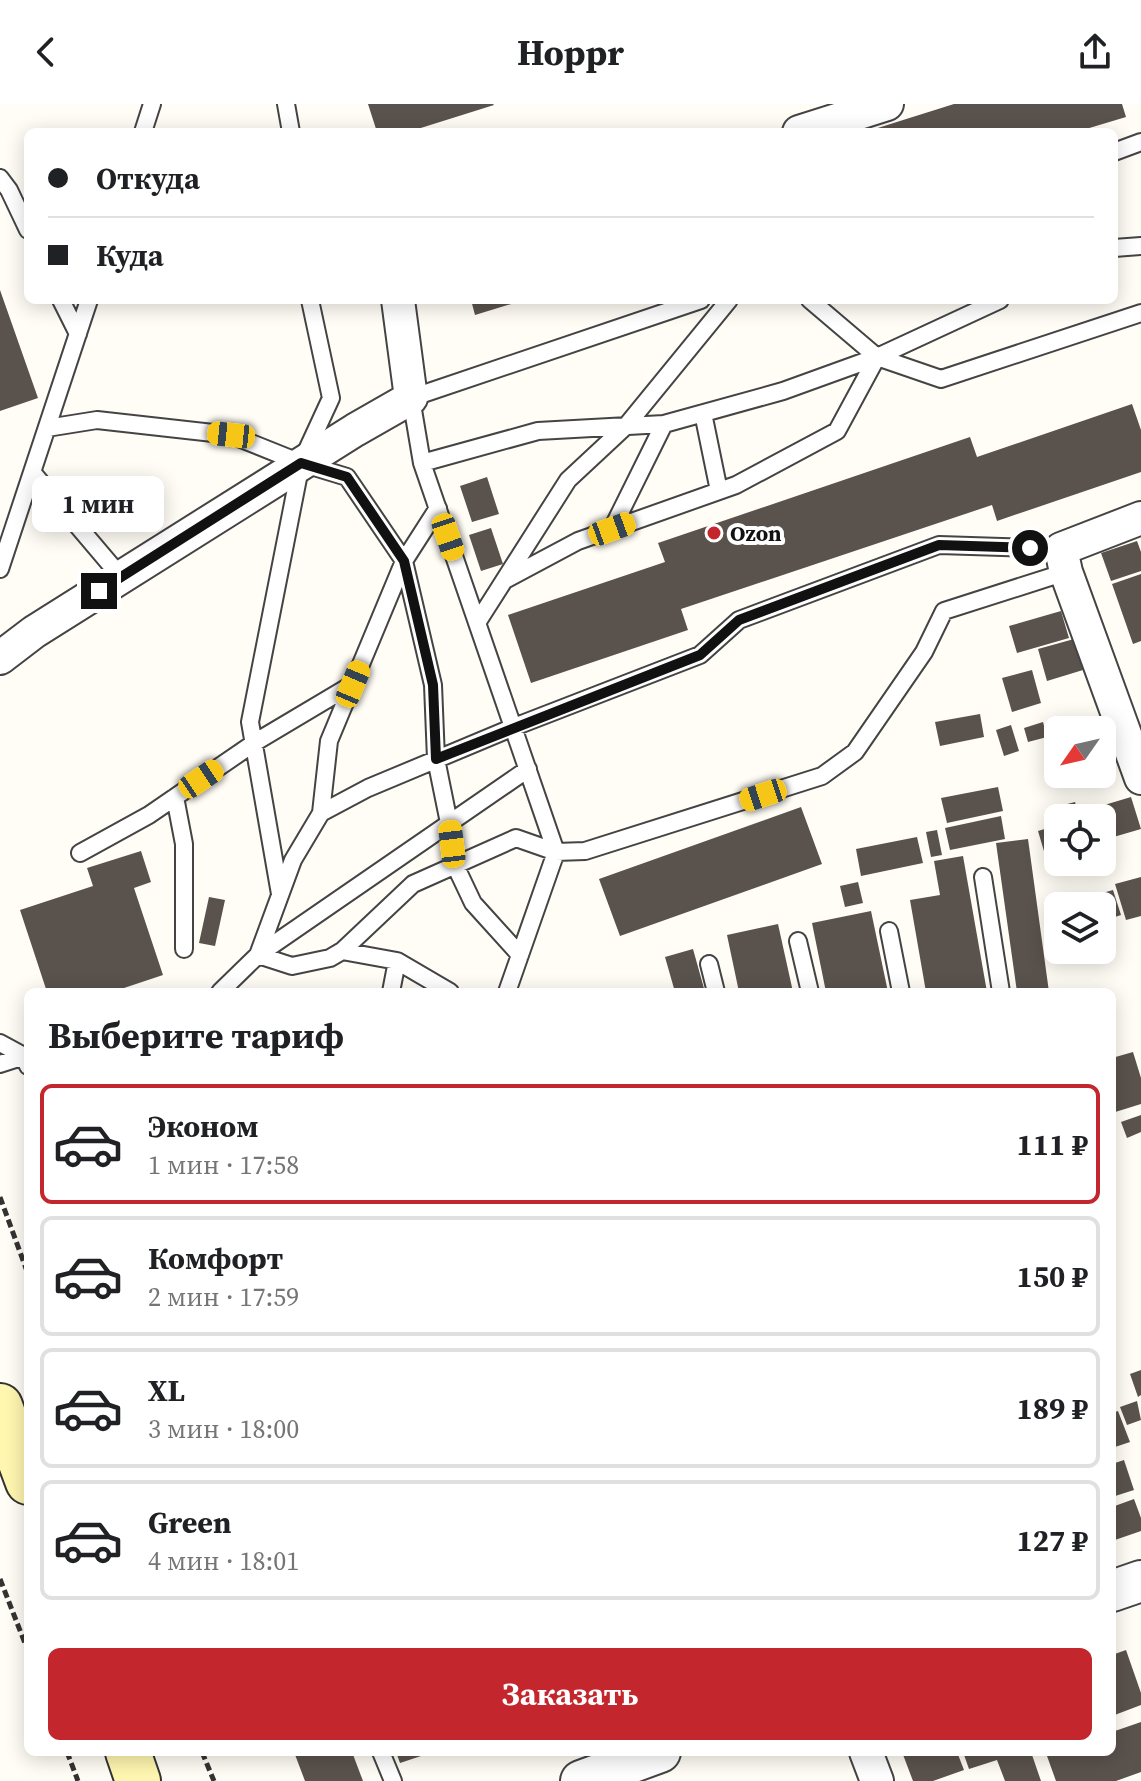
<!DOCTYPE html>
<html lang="ru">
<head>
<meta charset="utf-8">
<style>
	:root { --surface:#fff; --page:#f6f6f6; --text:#202124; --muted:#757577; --line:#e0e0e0; --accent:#c4262e }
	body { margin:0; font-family:"Source Serif 4",serif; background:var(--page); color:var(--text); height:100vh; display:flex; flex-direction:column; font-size:30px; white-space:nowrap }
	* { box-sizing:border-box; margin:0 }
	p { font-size:26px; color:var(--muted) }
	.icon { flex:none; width:44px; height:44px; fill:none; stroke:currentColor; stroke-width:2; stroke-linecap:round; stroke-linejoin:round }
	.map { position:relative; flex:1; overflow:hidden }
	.sheet { position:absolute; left:24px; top:884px; width:1092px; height:768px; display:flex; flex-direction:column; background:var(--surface); border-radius:12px; box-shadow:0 4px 20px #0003 }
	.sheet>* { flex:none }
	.top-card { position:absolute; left:24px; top:24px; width:1094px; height:176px; border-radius:12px; box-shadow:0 4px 20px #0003; display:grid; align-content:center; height:176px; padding:0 24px; background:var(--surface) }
	.needle { width:52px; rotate:236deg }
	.tools { position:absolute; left:1044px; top:612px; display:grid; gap:16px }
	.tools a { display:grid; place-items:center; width:72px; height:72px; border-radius:12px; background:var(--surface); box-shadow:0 4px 20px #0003; font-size:40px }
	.end { position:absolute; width:36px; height:36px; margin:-18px; border:10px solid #111; background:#fff; box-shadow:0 0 0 4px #fff }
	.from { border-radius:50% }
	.bubble { position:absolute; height:56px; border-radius:12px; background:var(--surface); box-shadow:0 4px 20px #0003; font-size:26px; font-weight:700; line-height:56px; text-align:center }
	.car { position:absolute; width:24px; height:48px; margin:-24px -12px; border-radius:10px; box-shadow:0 0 6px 2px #0007; background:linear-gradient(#f5c518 24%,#345 0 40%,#f5c518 0 76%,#345 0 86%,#f5c518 0) }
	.top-card b { display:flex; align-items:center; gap:28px; height:76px; font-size:30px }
	.top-card b+b { border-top:2px solid var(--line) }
	.top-card i { width:20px; height:20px; background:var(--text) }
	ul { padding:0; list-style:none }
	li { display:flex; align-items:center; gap:24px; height:120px; margin:0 16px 12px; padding:0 8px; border:4px solid var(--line); border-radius:12px }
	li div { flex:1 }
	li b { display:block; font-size:30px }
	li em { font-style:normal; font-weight:700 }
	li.current { border-color:var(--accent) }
	li>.icon { width:72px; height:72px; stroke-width:1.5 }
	h2 { padding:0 24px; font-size:36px; line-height:96px }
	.button { display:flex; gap:16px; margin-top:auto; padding:16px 24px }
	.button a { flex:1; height:92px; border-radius:12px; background:var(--accent); color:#fff; font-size:32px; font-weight:700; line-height:92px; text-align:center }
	header { display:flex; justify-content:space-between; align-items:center; height:104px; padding:0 24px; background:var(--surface); font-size:36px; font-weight:700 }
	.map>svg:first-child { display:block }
	.building { fill:#5a524d }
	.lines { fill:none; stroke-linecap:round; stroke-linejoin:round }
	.service-casing { stroke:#444; stroke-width:20 }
	.minor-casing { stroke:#444; stroke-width:36 }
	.tertiary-casing { stroke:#444; stroke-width:44 }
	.secondary-casing { stroke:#333; stroke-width:48 }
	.path { stroke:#333; stroke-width:5; stroke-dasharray:8 4; stroke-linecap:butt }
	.service { stroke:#fff; stroke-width:16 }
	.minor { stroke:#fff; stroke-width:32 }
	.tertiary { stroke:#fff; stroke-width:40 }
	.secondary { stroke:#fff6b0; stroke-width:44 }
	.route { stroke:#111; stroke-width:10 }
	.poi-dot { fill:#c4262e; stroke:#fff; stroke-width:3 }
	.labels { text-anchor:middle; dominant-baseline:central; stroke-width:8; stroke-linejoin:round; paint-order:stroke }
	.poi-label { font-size:22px; font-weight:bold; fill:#111; stroke:#fff; text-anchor:start }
</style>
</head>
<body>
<header><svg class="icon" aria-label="back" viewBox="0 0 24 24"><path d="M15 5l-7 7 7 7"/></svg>Hoppr<svg class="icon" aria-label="share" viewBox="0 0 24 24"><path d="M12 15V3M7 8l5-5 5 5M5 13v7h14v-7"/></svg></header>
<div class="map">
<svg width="1141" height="1677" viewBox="0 0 1141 1677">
	<rect width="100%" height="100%" fill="#fffdf5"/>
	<path class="building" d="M368,0H493L494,1L408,28H377Z
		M954,0H1122L1126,13L1076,28H865Z
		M0,186L38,294L0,307Z
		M471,196H521V197L475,211Z
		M1132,300L1141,326V368L997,417L992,401L681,505L688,526L531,579L508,511L665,458L658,439L970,333L977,353Z
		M487,373L499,410L472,418L460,382Z
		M491,424L503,460L481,467L469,431Z
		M1137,437L1141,448V467L1111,477L1101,449Z
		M1141,470V537L1133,540L1112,480Z
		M1061,507L1069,534L1017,549L1009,522Z
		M1074,535L1083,566L1047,577L1038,545Z
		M1032,566L1041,599L1012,608L1002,574Z
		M980,610L984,633L940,642L935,618Z
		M1043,618L1047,633L1028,638L1024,624Z
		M1011,621L1019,647L1004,652L996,626Z
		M998,683L1003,707L947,719L941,694Z
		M1131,693L1141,725L1110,734L1101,702Z
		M1075,698L1079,711L1059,714L1056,703Z
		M801,703L822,760L620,832L599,775Z
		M1001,712L1005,735L950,746L945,724Z
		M1058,721V750L1046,754L1038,727Z
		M937,726L942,751L931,753L926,728Z
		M917,733L923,759L861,772L856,745Z
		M1028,735L1049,888H1017L996,739Z
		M141,747L151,778L134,784L163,871L112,888H47L20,806L93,782L87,764Z
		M963,752L987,888H926L910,796L940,791L934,757Z
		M1141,773V812L1126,816L1115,780Z
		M858,778L863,799L845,803L840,782Z
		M1113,786L1121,811L1106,816L1099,790Z
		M209,793L225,796L215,842L199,839Z
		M871,807L888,888H826L812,819Z
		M778,820L793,888H739L727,831Z
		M693,845L705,888H675L665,853Z
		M1133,948L1141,974V1000L1112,1009V954Z
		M1141,1011V1028L1127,1034L1121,1018Z
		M1141,1266V1291L1138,1293L1130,1270Z
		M1137,1297L1141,1316L1127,1321L1120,1303Z
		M1118,1307L1130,1338L1112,1344V1309Z
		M1124,1356L1134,1386L1112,1393V1360Z
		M1134,1395L1141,1414V1427L1112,1437V1403Z
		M1126,1546L1141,1589V1601L1112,1612V1551Z
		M1141,1618V1668L1116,1677H1056L1047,1652L1057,1648H1112V1628Z
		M294,1648H352L363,1677H305Z
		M396,1648H430V1649L400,1659Z
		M902,1648H957L964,1666L933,1677H913Z
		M963,1648H1031L1041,1677H1005L997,1656L969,1665Z"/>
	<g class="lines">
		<defs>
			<path id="service" d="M286,0L291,28
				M143,28L152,0
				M1114,48L1141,38
				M0,74L9,86L28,126
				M1114,144L1141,142
				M61,196L78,230
				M810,196L877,253L941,275L1141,209
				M703,309L719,387
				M47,324L97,316L231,331L301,359L331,294L310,196
				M422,359L538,327L664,320L783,287L877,253L1000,196
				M32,368L121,473
				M612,425L664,320
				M0,465L89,196
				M505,476L578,437L736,381L837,327L877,253
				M477,519L568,376L626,322L729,196
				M528,665L258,851L292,862L330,854L342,847L413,780L516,734L556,748L585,747L822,672L855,648L924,548L944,507L1066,468
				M175,693L184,740V845
				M321,709L329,637L404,457L438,404
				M80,749L149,711L254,639L353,580
				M983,773L1001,888
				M280,790L250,618L301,359L347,373L404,457L433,581L436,655L449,719L455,761L473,799L520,851
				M889,827L901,888
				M798,837L810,888
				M342,847L397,857L450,888
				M709,860L716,888
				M220,888L258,851L293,756L321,709L368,684L514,623L700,551L739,516L939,441L1061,445
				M391,888L397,857
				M507,888L556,748L422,359L411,294L701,196
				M0,939L24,952L28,962
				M0,960L28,951
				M381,1648L393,1677"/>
			<path id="minor" d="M799,28L887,0
				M1141,414L1061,445L1066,468L1141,674
				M0,554L34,528L355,326L411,294L398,196
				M866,1648L877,1677"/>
			<path id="tertiary" d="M1112,1487L1141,1477
				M581,1677L660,1648"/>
			<path id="secondary" d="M0,1302L28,1378
				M128,1648L138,1677"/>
		</defs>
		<use href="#service" class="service-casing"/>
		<use href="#minor" class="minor-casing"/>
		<use href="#tertiary" class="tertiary-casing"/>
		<use href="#secondary" class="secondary-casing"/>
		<path class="path" d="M0,1093L28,1170
			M0,1475L28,1547
			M67,1648L78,1677
			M202,1648L214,1677"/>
		<use href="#service" class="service"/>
		<use href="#minor" class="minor"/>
		<use href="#tertiary" class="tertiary"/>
		<use href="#secondary" class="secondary"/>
	</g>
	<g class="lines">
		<path class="route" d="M99,487L301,359L347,373L404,457L433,581L436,655L700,551L739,516L939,441L1030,444"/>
	</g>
	<circle class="poi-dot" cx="714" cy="429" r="8"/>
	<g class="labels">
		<g class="poi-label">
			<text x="730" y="429">Ozon</text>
		</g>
	</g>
</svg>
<div class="tools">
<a><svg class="needle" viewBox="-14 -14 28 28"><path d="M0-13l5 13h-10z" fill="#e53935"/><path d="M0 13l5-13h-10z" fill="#757577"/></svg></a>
<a><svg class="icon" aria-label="locate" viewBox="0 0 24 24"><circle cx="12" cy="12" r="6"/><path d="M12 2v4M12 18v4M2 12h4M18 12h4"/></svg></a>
<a><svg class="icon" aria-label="layers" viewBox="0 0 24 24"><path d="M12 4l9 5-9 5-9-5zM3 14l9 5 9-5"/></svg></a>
</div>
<i class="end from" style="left:1030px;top:444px"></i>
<i class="end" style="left:99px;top:487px"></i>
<div class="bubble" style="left:32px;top:372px;width:132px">1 мин</div>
<i class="car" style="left:231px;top:331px;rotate:276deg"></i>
<i class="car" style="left:612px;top:425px;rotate:70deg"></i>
<i class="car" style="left:448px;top:433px;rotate:161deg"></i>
<i class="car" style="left:353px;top:580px;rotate:23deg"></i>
<i class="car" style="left:201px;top:675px;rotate:56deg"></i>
<i class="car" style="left:763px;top:691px;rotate:252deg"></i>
<i class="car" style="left:452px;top:740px;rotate:353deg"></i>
<div class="top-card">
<b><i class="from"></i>Откуда</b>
<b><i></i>Куда</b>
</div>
<section class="sheet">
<h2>Выберите тариф</h2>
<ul>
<li class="current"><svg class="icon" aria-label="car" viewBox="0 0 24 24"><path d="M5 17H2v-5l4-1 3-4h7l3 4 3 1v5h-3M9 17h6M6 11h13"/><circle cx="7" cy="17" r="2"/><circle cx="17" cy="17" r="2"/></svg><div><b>Эконом</b><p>1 мин · 17:58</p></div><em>111 ₽</em></li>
<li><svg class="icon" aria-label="car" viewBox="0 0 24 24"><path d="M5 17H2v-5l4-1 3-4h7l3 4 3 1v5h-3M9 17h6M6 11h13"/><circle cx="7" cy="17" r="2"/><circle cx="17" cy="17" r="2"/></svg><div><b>Комфорт</b><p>2 мин · 17:59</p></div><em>150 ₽</em></li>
<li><svg class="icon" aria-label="car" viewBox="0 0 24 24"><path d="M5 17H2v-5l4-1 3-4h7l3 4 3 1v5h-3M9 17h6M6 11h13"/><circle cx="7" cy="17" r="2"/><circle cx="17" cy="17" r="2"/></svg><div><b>XL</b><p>3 мин · 18:00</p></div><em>189 ₽</em></li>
<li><svg class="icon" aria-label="car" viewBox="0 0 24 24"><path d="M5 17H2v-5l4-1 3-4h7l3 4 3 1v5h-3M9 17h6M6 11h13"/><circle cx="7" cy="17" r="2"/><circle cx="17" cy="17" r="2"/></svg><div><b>Green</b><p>4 мин · 18:01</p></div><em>127 ₽</em></li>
</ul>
<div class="button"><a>Заказать</a></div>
</section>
</div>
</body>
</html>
